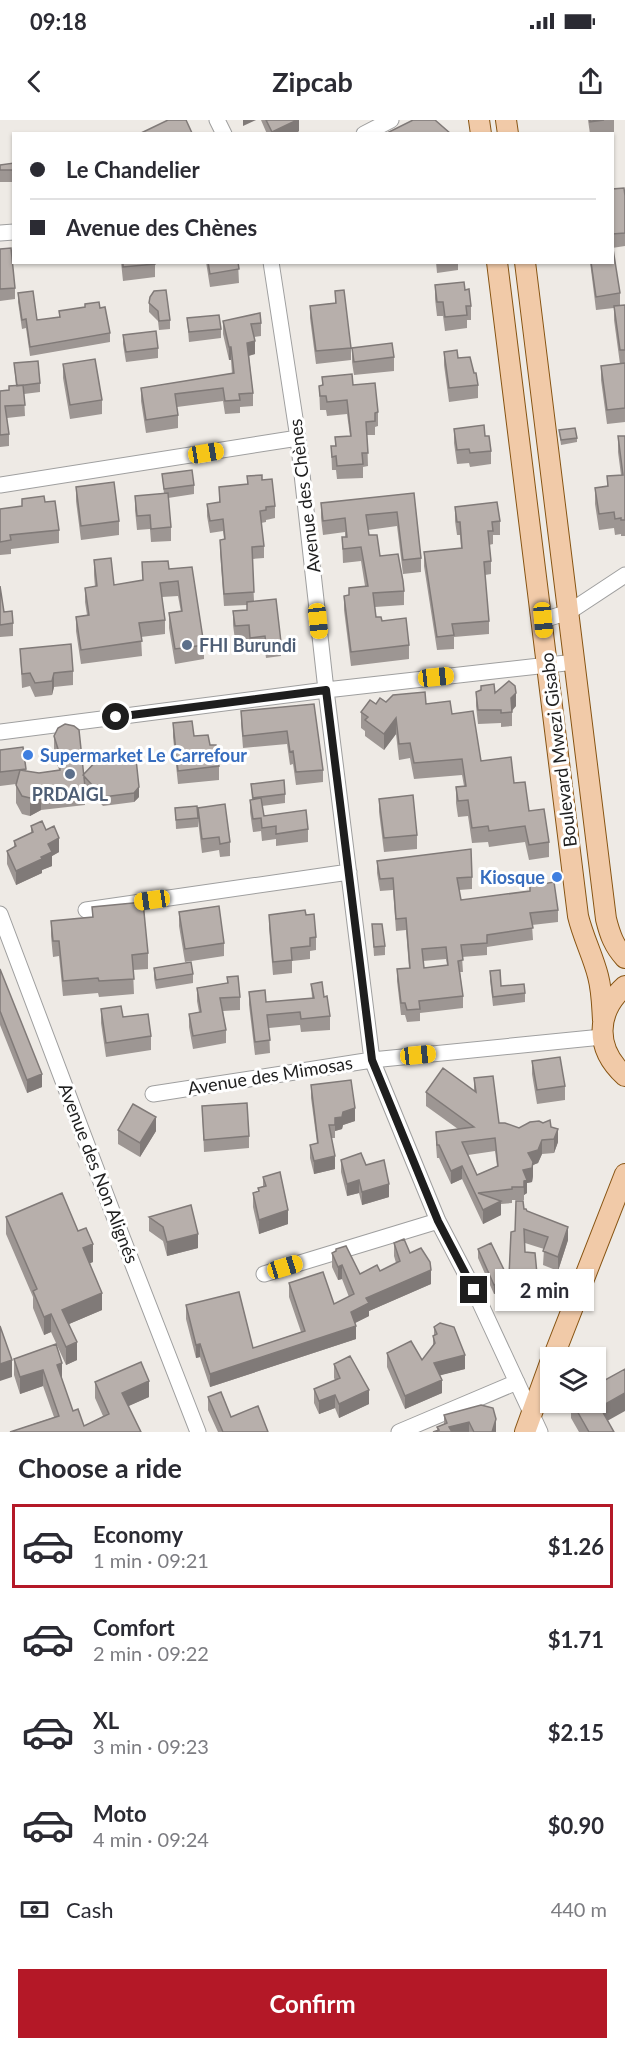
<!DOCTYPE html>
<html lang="en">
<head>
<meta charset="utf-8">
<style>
	:root { --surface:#fff; --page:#f7f7f7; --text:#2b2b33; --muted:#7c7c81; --line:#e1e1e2; --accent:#b41827 }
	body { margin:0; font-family:Lato,sans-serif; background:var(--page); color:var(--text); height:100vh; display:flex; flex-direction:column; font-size:22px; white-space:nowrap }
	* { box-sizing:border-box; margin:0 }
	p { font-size:20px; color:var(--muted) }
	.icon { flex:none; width:33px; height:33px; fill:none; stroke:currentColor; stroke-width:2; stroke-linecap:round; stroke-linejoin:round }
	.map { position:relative; height:1312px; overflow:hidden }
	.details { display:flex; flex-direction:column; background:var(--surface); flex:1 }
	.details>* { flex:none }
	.hud { position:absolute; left:12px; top:12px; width:602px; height:132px; border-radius:0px; box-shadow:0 2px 4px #0004; display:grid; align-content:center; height:132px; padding:0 18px; background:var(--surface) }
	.fabs { position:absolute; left:540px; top:1227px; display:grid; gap:12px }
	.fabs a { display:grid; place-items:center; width:66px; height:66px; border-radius:0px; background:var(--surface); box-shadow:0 2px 4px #0004; font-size:30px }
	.end { position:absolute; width:27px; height:27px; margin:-14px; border:8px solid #1e1e1e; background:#fff; box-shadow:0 0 0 3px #fff }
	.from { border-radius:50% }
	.bubble { position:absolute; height:42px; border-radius:0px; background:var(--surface); box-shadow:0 2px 4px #0004; font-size:20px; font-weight:700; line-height:42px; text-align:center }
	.car { position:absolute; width:18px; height:36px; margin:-18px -9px; border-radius:8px; box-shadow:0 0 4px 2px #0007; background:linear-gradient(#f5c518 24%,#345 0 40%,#f5c518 0 76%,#345 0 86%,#f5c518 0) }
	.hud b { display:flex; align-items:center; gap:21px; height:57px; font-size:22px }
	.hud b+b { border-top:2px solid var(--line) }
	.hud i { width:15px; height:15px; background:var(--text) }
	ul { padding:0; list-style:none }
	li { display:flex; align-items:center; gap:18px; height:84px; margin:0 12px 9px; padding:0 6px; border:3px solid transparent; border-radius:0px }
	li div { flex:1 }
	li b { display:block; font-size:22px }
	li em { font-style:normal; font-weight:700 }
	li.active { border-color:var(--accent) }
	li>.icon { width:54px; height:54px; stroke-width:1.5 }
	h2 { padding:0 18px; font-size:27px; line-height:72px }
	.pay { display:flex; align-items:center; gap:15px; height:66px; padding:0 18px; font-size:22px }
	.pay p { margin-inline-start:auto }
	.primary-button { display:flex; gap:12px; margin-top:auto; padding:12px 18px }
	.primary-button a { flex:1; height:69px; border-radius:0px; background:var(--accent); color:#fff; font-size:24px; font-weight:700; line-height:69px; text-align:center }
	.status { display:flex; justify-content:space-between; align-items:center; height:42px; padding:0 30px; background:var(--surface); direction:ltr }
	.status svg { height:16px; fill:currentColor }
	header { display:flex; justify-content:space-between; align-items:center; height:78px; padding:0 18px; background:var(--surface); font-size:27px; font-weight:700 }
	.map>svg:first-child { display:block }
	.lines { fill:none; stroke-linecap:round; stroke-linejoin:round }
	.minor-casing { stroke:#9f9f9f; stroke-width:17 }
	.major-casing { stroke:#875412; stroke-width:22 }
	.minor { stroke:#fff; stroke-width:15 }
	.major { stroke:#f1caa8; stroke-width:20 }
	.wall { fill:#9d9693; fill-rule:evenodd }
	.shaded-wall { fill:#807a78 }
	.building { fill:#b7afab; stroke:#807a78; stroke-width:1.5; fill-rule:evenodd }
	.route { stroke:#1e1e1e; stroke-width:8 }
	.service-dot { fill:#5c6f8a; stroke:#fff; stroke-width:2 }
	.shop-dot { fill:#3f7fe0; stroke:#fff; stroke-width:2 }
	.labels { text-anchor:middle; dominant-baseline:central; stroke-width:6; stroke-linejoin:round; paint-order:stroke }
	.street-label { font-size:18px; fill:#1e1e1e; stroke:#fff }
	.service-label { font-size:18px; font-weight:bold; fill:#4e5e75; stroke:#fff; text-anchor:start }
	.shop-label { font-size:18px; font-weight:bold; fill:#366cbe; stroke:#fff; text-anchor:start }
</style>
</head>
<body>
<div class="status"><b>09:18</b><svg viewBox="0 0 49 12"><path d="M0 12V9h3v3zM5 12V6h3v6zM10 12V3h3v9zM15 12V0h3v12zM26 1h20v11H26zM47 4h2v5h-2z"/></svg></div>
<header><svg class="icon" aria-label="back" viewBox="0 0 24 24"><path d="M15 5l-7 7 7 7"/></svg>Zipcab<svg class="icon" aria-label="share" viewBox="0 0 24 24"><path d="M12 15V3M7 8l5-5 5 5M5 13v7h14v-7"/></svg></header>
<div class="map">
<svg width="625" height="1312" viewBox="0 0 625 1312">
	<rect width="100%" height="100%" fill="#eeeae5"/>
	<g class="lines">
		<defs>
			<path id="minor" d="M217,0L224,14
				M364,14L391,0
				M0,113L14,112
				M271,142L298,318L326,570L372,940L438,1101L474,1170L540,1312
				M0,365L298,318
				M543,500L569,492L625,455
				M0,612L326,570L575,542
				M86,790L349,752
				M0,794L112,1091L198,1312
				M153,974L372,940L602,917
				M264,1154L438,1101
				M399,1312L517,1262"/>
			<path id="major" d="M479,0L481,14
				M506,0L508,14
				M497,142L578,796C583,817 593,836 598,856C602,871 602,885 603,900
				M525,142L606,799C610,815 614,826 625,838
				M625,866C595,893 595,929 625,956
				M553,1238L625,1054
				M525,1312L550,1243"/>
		</defs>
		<use href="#minor" class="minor-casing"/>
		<use href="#major" class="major-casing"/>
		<use href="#minor" class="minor"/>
		<use href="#major" class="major"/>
	</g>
	<path class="wall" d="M261,0H299V11L295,14H267Z
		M588,0H614V12L590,14Z
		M14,43V62H0V45Z
		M612,69L625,76V126L612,128Z
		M0,129L15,168V179L0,181Z
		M121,142H155V157L123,161Z
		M206,142H238L239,163L210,167Z
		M436,142H458V150L437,153Z
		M590,142H612L620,173V185H625V302L607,304L601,260V246L620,244L614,200V188L596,190Z
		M435,165L465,170L471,186V200H467V208L445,211L443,196H437L435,179Z
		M335,171L351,228V240L316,244L310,198V186L335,183Z
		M18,173L37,200L59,197V191L85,187V184L100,188L110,213V222L30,236L26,208L22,209L18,182Z
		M149,183L170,200V209L159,210L158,201L149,192Z
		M187,198L221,209V218L189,222Z
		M223,201L261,203V216L254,217L255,234L249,236L253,273V286L240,287V293L225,294L223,281L177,287L178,295V308L146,313L141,281V268L232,254L231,240H229L223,214Z
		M123,215L158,228V238L126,242L123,224Z
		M352,228L394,237V251L354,255L352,242Z
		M444,232L458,238L474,253L478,265V278L449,282L444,245Z
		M14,243L40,263V272L24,274L25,296L7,298L9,314V326L0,327V271L9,270L16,266Z
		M63,244L102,280V294L70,299L63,258Z
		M322,257L353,265L378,292V306L375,307V315H367L368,346L363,347V358L337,359L336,350H332L331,326H335V317L350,316L347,294L327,296L326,290H320L319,266L322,265Z
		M454,309L485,316L491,331V344L470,347L469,343L457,344L454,323Z
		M559,310L577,318V322L561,325Z
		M618,316H625V416H621V414L615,415L614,408L599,410L595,384V368L607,366V356L621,355L618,332Z
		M162,354L194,365V374L168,378L171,407V421L151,422L150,409L137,410L135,390V376L164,374Z
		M247,356L262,360L275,386V398L266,400V402L261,403L264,426V438L252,439L254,481L281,522V536L266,538L265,530L250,532L249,519L235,520L233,505V491L247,490V485L224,486L220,432V420L224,419L223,411L210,413L207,396V384L219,382V367L247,364Z
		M76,367L119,401V415L81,420L76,381Z
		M414,373L421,438V452L403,454L397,406L368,410L369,415L380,436L404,471V485L375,487L376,497L382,501L409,525V539L351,546L344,490V476L349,475V468L365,466L361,441L343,443L342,417H345V412L323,415L321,398V383Z
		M22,379L45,382L59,410V423L11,429V434L0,435V389L22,386Z
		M455,387L500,401V415H493V424L489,425L491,441V454L485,455L489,501V514L454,517V529L437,530L424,446V432L461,428L460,415H457L455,401Z
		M94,440L114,465L143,461L142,442L169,449L192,447L204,525V539L175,544L169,508V493L181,492L178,476L162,477L165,500V514L141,517L142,536L81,544L76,511V497L87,495L85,482V468L95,467L94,455Z
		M0,466L4,492L13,503V516L0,517Z
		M20,529L73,551V565L54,567L52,575L35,577L30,566L22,568Z
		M481,566L495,573L516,586L512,591V606L501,607V603L478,604L476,586V572L481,571Z
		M386,582L426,584L452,594L481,641L514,663L529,691L549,722V737L529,740L525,722L489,727L488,722L472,723L468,696L458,697L456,683V667L464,666L462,655L414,659L410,638L399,640L396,614L384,630L365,616V611L361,608V592L376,584Z
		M314,584L323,650V662L296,665L293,644L290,645L287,624L243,628L241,603V591Z
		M173,603L210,625L219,646V660L178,664L173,617Z
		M54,616L83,655L100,637L139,677L134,682L103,686L84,666L85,685L41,690L30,696L22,694L16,683V664L0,666V630L23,627L26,651L39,653L59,650L54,634Z
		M251,664L285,674V683L262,686L264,696L308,709V722L276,726V719L262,721L261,711L253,712L250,692V680H252Z
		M379,679L417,715V729L384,732L379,692Z
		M175,688L198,698V707L176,709Z
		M198,688L230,722V736L220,737L219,730L202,733L198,701Z
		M31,706L46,710L59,732L52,736V746L42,750V753L16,765L7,744V731L14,727V721L31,713Z
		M377,741L472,757V769L459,770L461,780L530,771V766L558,790V802L532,805L533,820L487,827V835L462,837L463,852H460L463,876V888L420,893V901L407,902L405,895H401L397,861V849L409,848L406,810L396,811L393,770L380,771L377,753ZM446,839L447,845L424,848L423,841Z
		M92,787L148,833V849L133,850L134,874L99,877L98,873L63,876L59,836L53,837L51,816V801L92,797Z
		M179,792L224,823V836L185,842L179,806Z
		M269,795H306L316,817V830L310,831V839L292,841V853L273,855L269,808Z
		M372,804L385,826V835L374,836Z
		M154,848L193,854V863L156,869L154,858Z
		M0,849L42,967L27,973L0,905Z
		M490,851L501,866L525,873V882L493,886L490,860Z
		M227,857L240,877V890L223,891L226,910V923L193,929L189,907V894L199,892L197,881V868L227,863Z
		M311,864L324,877L330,896V910L301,912L300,905L269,908L270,933L255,935L249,885V872L266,882L312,878Z
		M101,889L123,897L151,916V930L106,937L101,903Z
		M532,941L565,966V980L537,984L532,954Z
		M474,958L499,1003L519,1008L551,1007L558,1022L554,1033L542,1034L538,1043L533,1045V1056L532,1062L527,1063V1073L524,1075V1080H512V1083L501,1084V1095L483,1104L462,1059L451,1064L439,1038H437L436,1025V1012L458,1009L426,986V972L474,970ZM495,1031L497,1046L477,1055L468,1035Z
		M311,965L355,1001L343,1005L342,1009L335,1011V1018H331L335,1049L314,1054L310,1038V1025L317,1023L311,978Z
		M202,986L249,1016V1028L204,1032Z
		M118,1010L156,1011L140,1037L118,1024Z
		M341,1040L366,1045L389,1077L362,1085L359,1073L347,1076L341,1052Z
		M263,1057L288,1104L259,1114L253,1087V1073L258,1072V1068L263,1066Z
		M524,1089L568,1120L558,1151L543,1145L544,1129L525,1123V1132L537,1154V1168L509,1169V1156L515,1111Z
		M6,1097L78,1111L93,1142L90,1143L102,1190L69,1204L77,1240L66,1245L51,1212L44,1215L33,1188V1177L6,1114Z
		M149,1097L198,1128L167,1136L163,1121L149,1111Z
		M394,1123L410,1133L431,1164L369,1191V1196L355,1203L356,1219L210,1267L200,1237L196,1238L186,1199V1185L253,1228L301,1212L289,1177V1163L334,1184L349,1177L342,1159L338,1160L332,1147V1133L336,1131V1129L360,1154L380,1151L396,1143L394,1136Z
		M478,1129L508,1168L494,1174L478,1138Z
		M434,1207L465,1249L440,1255L442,1273L405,1289L387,1247V1233L422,1240L433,1226V1216L434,1215Z
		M56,1224L62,1260L73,1291L84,1306L103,1296L95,1278V1262L149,1277L128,1286L141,1312H10L54,1297L43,1266L20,1274L14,1255V1239Z
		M334,1244L369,1284L339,1298L335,1288L319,1294L314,1283V1269L335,1260L334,1258Z
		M208,1277L231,1297L268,1312H218L208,1290Z
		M571,1282H596L614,1312H579L571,1298Z
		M481,1285L496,1312H433L437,1311V1307L444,1305V1295Z"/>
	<path class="shaded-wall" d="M243,0H256L243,6Z
		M297,0H299V11L295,14H272V12Z
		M255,221V234L247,236V223Z
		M229,227H231V240H229Z
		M54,553V567L52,575V561Z
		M516,573V586L511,591V578Z
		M396,598V614L384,630V614Z
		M139,667V677L134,682V673Z
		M41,672V690L30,696V678Z
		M59,718V732L52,736V746L42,750V753L16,765V751L41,737L48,724Z
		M42,954V967L27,973V960Z
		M355,988V1001L343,1005L342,1009L335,1011V998L343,992Z
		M156,997V1011L140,1037V1023Z
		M558,1009V1022L554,1033V1019Z
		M542,1020V1034L538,1043L533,1045V1056L532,1062L527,1063V1073L524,1075L523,1050L528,1033Z
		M335,1036V1049L314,1054V1041Z
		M462,1046V1059L451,1064V1051Z
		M359,1060V1073L347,1076V1064Z
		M389,1064V1077L362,1085V1072Z
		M501,1081V1095L483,1104V1090Z
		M288,1090V1104L259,1114V1100Z
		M568,1107V1120L558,1151V1137Z
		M198,1114V1128L167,1136V1122Z
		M93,1124V1142L83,1146V1128Z
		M342,1145V1159L338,1160V1147Z
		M431,1150V1164L369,1191V1196L351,1205V1192L366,1178Z
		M508,1158V1168L494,1174V1165Z
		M102,1173V1190L62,1207V1190Z
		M51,1194V1212L44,1215V1197Z
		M356,1206V1219L210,1267V1254Z
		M77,1222V1240L66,1245V1227Z
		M200,1224V1237L196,1238V1225Z
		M465,1235V1249L434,1257V1243Z
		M12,1240V1257L0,1261V1244Z
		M62,1243V1260L57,1245Z
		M43,1250V1266L20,1274V1257Z
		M442,1260V1273L405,1289V1276Z
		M149,1261V1277L122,1289V1273Z
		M369,1270V1284L339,1298V1284Z
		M625,1273V1291L600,1305V1287Z
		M335,1275V1288L319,1294V1281Z
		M496,1299V1312H492Z
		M469,1302V1312H449V1307Z"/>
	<path class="building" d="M168,0H186L192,13L139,14Z
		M266,0H297L272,12Z
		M413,0H435L451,14H385Z
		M590,0H604L590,2Z
		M14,43V50H0V45Z
		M624,68L625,76V113L612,114V69Z
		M11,128L15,168L0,169V129Z
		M612,129H613L620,173L596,177L591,142H612Z
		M123,142H155V144L123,147Z
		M208,142H238L239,149L210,154Z
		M464,162L465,170L469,169L471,186H466L467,195L445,197L443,182H437L435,165Z
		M166,170L170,200L159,201L158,191L149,183L150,177L154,171Z
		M344,170L351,228L316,231L310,186L336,183L335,171Z
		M33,171L37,200L60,197L59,191L85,187V184L99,182L100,188L105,187L110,213L30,227L26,199L22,200L18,173Z
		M625,185V230H620L614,186Z
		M260,193L261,203L251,204L255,221L247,223L253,273L239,274L240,280L225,281L223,268L175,274L178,295L146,300L141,268L234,253L231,227H229L223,201Z
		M219,195L221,209L189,212L187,198Z
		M156,211L158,228L126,232L123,215Z
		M392,223L394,237L354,242L352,228Z
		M457,230L458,238L470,237L474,253H476L478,265L449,268L444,232Z
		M95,239L102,280L70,285L63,244Z
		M38,241L40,263L17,266L14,243Z
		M625,243V288L607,290L601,246Z
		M352,254L353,265L375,263L378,292L375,293V301L366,302L368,333H362L363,344L337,346L336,336L332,337L331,326H336L335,317L351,316L347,280L327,282L326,276H320L319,266L323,265L322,257Z
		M23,265L25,285L5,286L9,314L0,315V271L9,270V266Z
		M484,305L485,316H489L491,331L470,333L469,329L457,330L454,309Z
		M575,308L577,318L561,320L559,310Z
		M618,316H625V400H621V398L615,399L614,392L599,394L595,368L608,366L607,356L623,355Z
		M192,350L194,365L164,369L162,354Z
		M262,355V360L272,359L275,386L266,387V390L260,391L264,426L252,427L254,472L224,474L220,420L225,419L223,399L210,401L207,384L220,382L219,367L248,364L247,356Z
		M114,362L119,401L81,406L76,367Z
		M168,373L171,407L151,409L150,395L137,396L135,376Z
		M414,373L421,438L403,440L397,392L366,395L369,415H377L380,436L398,434L403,461L404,471L373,473L376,497H381L382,501L406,498L409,525L351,532L344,476L349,475V468L368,466L361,427L343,429L342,417H347L345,398L323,401L321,383Z
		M44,376L45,382L55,381L59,410L10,415L11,420L0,422V389L22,386V379Z
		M497,382L500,401L492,402L493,411H488L491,441L484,442L489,501L452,504L454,515L437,517L424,432L462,428L460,402H457L455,387Z
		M111,438L114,465L143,460L142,442L168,441L169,449L192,447L204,525L175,529L169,493L182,491L178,461L160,463L165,500L139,503L142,521L81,530L76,497L89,495L85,468L97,466L94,440Z
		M0,466L4,492L12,491L13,503L0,505Z
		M276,479L281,522L266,524L265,516L250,518L249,505L235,506L233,491L247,490V482Z
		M71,524L73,551L54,553L52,561L35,563L30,553L22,554L20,529Z
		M509,561L515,566L516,573L511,578L512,592L501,593V590H478L476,572L481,570V566L494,564L495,573Z
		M425,572L426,584L450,581L452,594L473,591L481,641L511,637L514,663L525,662L529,691L544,689L549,722L529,725L525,706L489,711L488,706L472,708L468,680L458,681L456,667L466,666L462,639L414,643L410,623L399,624L396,598L384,614L365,600L368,597L361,592L370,580L376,584L380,578L386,582L393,575Z
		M314,584L323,650L296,652L293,631L290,632L287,611L243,616L241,591Z
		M192,601L194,616L208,615L210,625H216L219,646L178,651L173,603Z
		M65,604L74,606L79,610L85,667L41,672L30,678L22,676L16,665L20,650L39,653L60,650L58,629L54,616L58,608Z
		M23,627L26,649L0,652V630Z
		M128,632L136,639L139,667L134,673L103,677L83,655L100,637Z
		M284,660L285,674L253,678L251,664Z
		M413,675L417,715L384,718L379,679Z
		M261,678L264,696L306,690L308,709L276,714V706L262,708L261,698L253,699L250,680Z
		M225,684L230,722L220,724L219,717L202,719L198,688Z
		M197,686L198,698L176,700L175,688Z
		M42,701L46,710L54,706L59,718L48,724L52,732L41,737L42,739L16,751L7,731L16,726L14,721L33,712L31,706Z
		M471,729L472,757L457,758L461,780L530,771V766L554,762L558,790L530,793L533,808L487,815V823L461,825L463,840L458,841L463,876L419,881L420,889L407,890L405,883H401L397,849L410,848L406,798L396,799L393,758L380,759L377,741ZM446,827L448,845L424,848L422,829Z
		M143,782L148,833L132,835L134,859L99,861L98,858L63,861L59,821H53L51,801L93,797L92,787Z
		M219,786L224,823L185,829L179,792Z
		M305,790L306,795L314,794L316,817L310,818V826L291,828L292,840L273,842L269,795Z
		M372,804H382L385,826L374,827Z
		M191,842L193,854L156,860L154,848Z
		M0,849L42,954L27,960L0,891Z
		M500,850L501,866L524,864L525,873L493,877L490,851Z
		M238,856L240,877L220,878L226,910L193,916L189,894L201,892L197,868L228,863L227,857Z
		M322,862L324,877L327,876L330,896L301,899L300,892L267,895L270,920L255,922L249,872L265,870L266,882L314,878L311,864Z
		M121,886L123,897L148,894L151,916L106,923L101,889Z
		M560,937L565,966L537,970L532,941Z
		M443,948L476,972L474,958L493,956L499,1003H505L519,1008L530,1002L539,1001L543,1003L550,1000L551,1007L558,1009L554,1019L542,1020L538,1030L528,1033L533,1042L532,1048L523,1050L527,1060L524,1061V1067H512V1069L478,1073L501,1081L483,1090L462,1046L451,1051L439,1025H437L436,1012L474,1007L426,972ZM495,1018L498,1046L477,1055L462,1022Z
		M351,960L355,988L343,992L342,997L335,998V1005H329L335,1036L314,1041L310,1025L318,1023L311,965Z
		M247,983L249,1016L204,1020L202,986Z
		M133,984L156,997L140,1023L118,1010Z
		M361,1033L366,1045L384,1040L389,1064L362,1072L359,1060L347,1064L341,1040Z
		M280,1052L288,1090L259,1100L253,1073L259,1071L258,1068L266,1066L263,1057Z
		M62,1073L78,1111L86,1108L93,1124L83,1128L102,1173L62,1190L77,1222L66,1227L51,1194L44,1197L33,1171L37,1169L6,1097Z
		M516,1081H523L524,1089H526L527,1091L568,1107L558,1137L543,1131L548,1117L524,1109L525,1132L535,1133L537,1154L509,1156L511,1112L515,1111Z
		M191,1085L198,1114L167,1122L163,1107L149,1097Z
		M404,1119L410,1133L421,1128L430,1142L431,1150L366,1178L369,1183L351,1192L356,1206L210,1254L200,1224L196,1225L186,1185L239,1172L253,1228L305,1211L289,1163L323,1152L334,1184L354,1174L342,1145L338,1147L332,1133L336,1131V1129L346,1126L360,1154L377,1145L380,1151L400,1141L394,1123Z
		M491,1123L508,1158L494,1165L478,1129Z
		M440,1203L454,1207L465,1235L434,1243L442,1260L405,1276L387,1233L411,1221L422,1240L435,1223L433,1216L437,1214L434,1207Z
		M0,1206L12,1240L0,1244Z
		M56,1224L62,1243L57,1245L73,1291L78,1289L84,1306L109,1294L95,1262L141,1242L149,1261L122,1273L141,1312H10L59,1296L43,1250L20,1257L14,1239Z
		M350,1236L369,1270L339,1284L335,1275L319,1281L314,1269L340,1258L334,1244Z
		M625,1249V1273L600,1287L614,1312H589L572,1282H596V1265Z
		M221,1272L231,1297L258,1286L268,1312H223L208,1277Z
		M481,1285L493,1288L496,1299L492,1312H474L469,1302L449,1307L452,1312H433L439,1310L437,1307L447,1303L444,1295Z"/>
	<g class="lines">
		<path class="route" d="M116,597L326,570L372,940L438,1101L474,1170"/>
	</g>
	<g class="service-dot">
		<circle cx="187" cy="525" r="6"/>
		<circle cx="70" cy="654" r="6"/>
	</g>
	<g class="shop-dot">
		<circle cx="28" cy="635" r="6"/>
		<circle cx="557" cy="757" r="6"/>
	</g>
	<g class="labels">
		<g class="street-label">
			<text transform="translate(304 376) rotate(-97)">Avenue des Chènes</text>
			<text transform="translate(558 630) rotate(-97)">Boulevard Mwezi Gisabo</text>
			<text transform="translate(270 955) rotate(-9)">Avenue des Mimosas</text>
			<text transform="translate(99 1053) rotate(69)">Avenue des Non Alignés</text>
		</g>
		<g class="service-label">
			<text x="199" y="525">FHI Burundi</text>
			<text x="70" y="674" text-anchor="middle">PRDAIGL</text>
		</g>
		<g class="shop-label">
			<text x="40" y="635">Supermarket Le Carrefour</text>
			<text x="545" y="757" text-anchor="end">Kiosque</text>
		</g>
	</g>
</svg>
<div class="fabs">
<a><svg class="icon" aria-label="layers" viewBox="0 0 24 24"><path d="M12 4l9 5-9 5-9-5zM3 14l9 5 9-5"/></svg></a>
</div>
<i class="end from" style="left:116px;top:597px"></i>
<i class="end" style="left:474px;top:1170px"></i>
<div class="bubble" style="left:495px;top:1149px;width:99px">2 min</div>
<i class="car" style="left:206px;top:333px;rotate:81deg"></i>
<i class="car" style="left:543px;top:500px;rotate:175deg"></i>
<i class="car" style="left:318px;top:501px;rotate:174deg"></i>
<i class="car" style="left:436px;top:557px;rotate:84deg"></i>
<i class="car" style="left:152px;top:780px;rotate:262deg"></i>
<i class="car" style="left:418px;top:935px;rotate:84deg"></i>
<i class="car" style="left:285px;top:1147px;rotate:73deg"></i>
<div class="hud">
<b><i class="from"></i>Le Chandelier</b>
<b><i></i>Avenue des Chènes</b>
</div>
</div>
<section class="details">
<h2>Choose a ride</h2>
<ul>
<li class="active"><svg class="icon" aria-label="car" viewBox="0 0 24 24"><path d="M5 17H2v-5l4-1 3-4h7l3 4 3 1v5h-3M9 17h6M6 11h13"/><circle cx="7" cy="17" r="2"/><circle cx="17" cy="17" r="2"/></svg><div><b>Economy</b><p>1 min · 09:21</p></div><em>$1.26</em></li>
<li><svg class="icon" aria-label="car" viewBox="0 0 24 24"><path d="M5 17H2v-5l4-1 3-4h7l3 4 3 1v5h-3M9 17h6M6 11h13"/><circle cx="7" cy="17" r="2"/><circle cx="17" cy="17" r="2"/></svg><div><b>Comfort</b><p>2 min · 09:22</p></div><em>$1.71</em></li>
<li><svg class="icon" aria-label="car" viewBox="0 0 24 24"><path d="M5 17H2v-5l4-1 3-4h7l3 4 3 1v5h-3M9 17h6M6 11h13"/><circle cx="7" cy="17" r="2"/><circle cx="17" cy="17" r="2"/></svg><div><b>XL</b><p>3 min · 09:23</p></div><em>$2.15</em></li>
<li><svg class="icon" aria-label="car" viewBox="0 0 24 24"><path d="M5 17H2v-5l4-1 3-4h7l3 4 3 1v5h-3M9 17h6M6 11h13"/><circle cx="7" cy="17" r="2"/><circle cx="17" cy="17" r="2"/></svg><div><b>Moto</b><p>4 min · 09:24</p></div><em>$0.90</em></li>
</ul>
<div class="pay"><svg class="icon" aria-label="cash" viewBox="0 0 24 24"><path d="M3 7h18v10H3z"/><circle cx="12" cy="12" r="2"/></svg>Cash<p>440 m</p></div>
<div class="primary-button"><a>Confirm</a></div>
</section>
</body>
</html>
